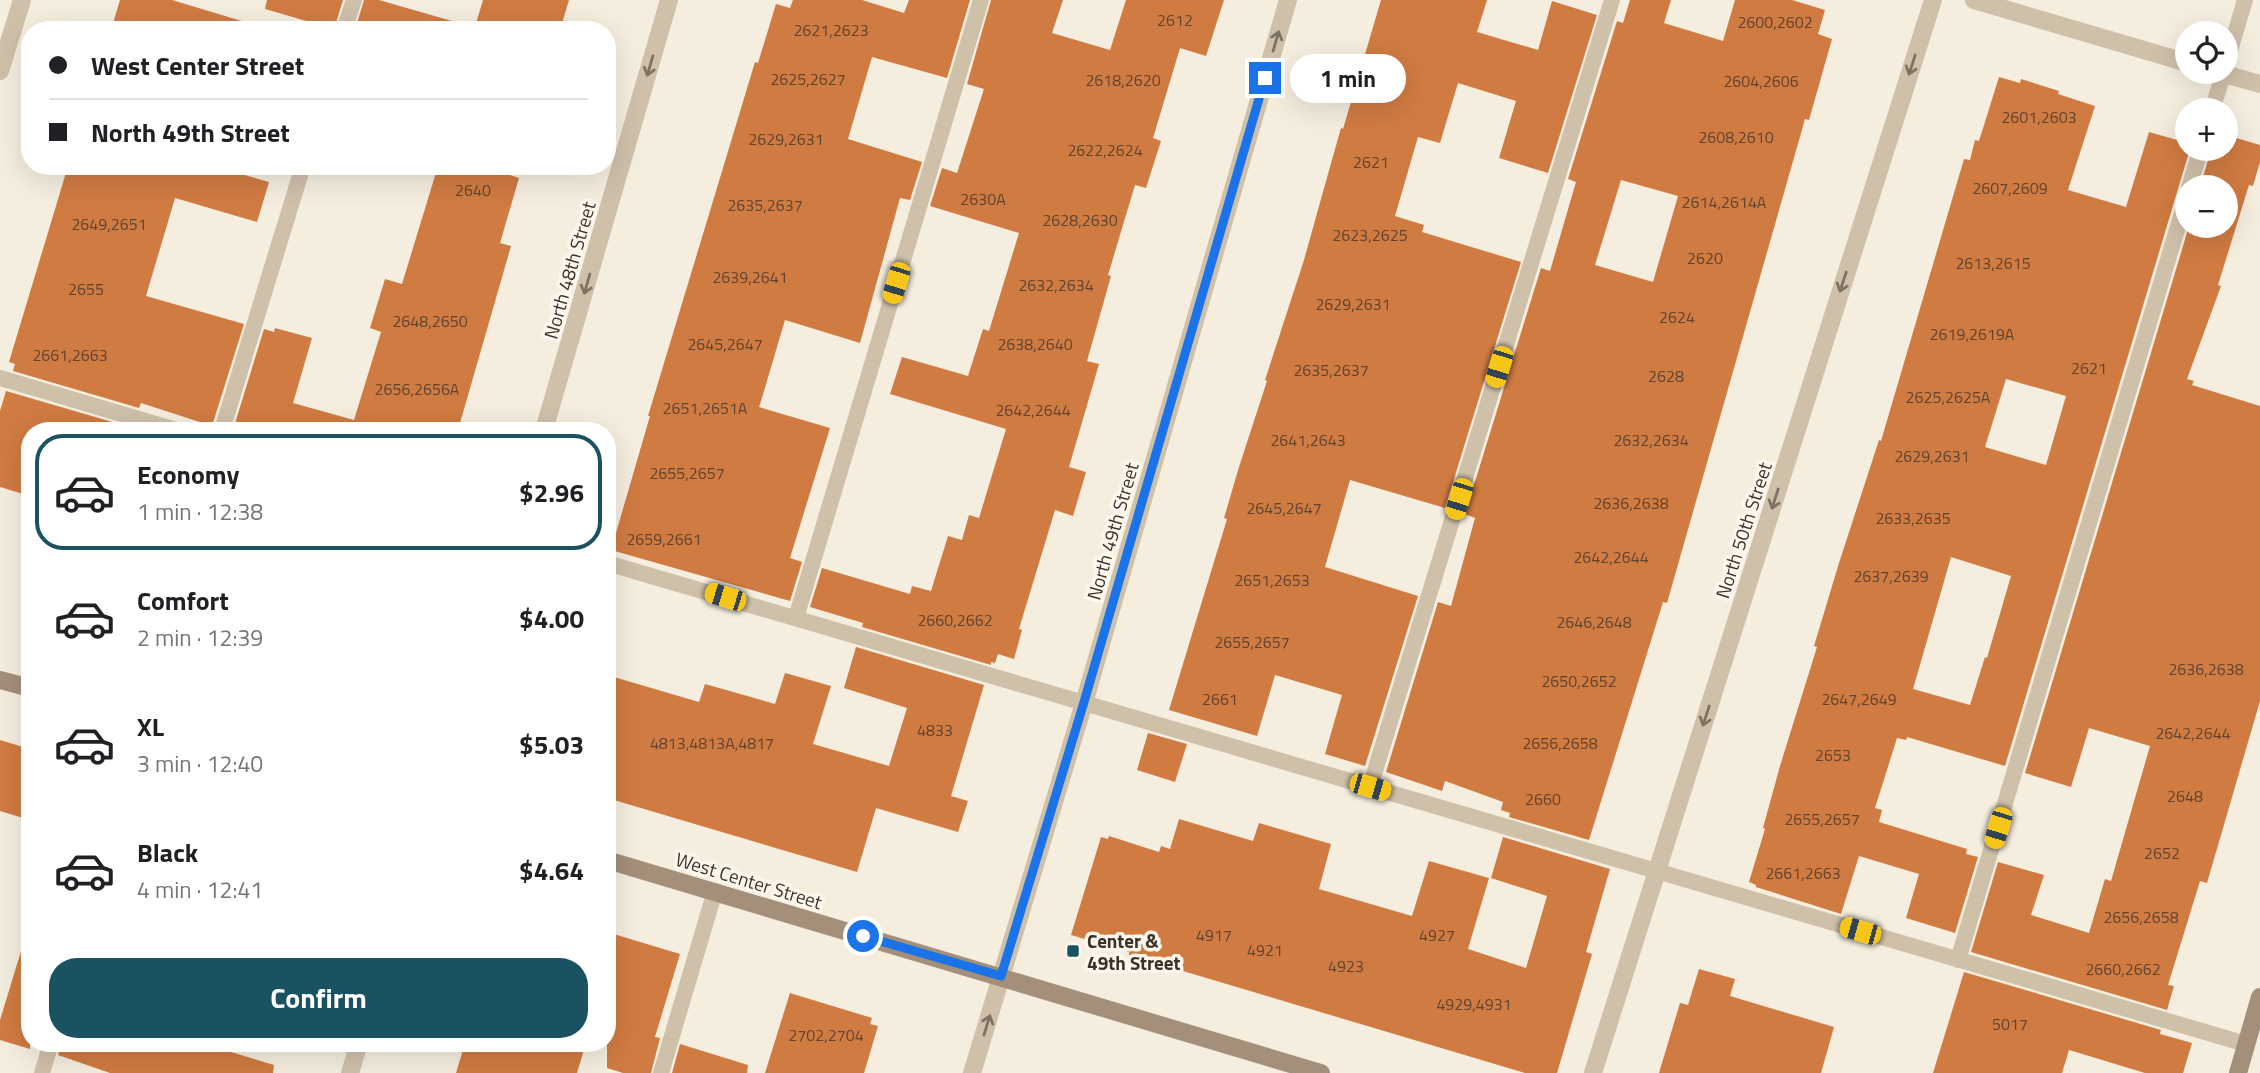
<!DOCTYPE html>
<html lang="en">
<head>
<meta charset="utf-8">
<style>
	:root { --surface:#fff; --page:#f6f6f6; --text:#202124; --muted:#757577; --line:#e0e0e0; --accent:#1b5262 }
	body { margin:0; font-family:"Titillium Web",sans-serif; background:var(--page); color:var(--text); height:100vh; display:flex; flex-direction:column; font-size:26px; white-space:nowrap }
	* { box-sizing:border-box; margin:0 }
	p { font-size:23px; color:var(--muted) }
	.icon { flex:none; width:38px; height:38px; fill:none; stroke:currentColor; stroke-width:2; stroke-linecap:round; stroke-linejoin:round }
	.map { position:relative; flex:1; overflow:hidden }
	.details { position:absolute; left:21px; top:422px; width:595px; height:630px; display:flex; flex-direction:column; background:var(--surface); border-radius:28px; box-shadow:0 7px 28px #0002 }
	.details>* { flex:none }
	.hud { position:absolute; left:21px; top:21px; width:595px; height:154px; border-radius:28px; box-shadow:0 7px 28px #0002; display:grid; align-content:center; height:154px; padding:0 28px; background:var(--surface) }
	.controls { position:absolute; left:2175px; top:21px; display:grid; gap:14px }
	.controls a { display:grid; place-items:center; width:63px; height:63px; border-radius:50%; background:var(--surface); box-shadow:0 7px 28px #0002; font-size:35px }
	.end { position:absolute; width:32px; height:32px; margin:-16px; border:9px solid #1a73e8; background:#fff; box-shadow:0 0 0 4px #fff }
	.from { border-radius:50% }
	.bubble { position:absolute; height:49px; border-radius:24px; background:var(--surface); box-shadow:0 7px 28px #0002; font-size:23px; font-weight:700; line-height:49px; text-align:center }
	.car { position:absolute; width:21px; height:42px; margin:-21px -10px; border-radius:9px; box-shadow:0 0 5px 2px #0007; background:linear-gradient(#f5c518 24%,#345 0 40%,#f5c518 0 76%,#345 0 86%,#f5c518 0) }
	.hud b { display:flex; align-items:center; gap:24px; height:66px; font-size:26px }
	.hud b+b { border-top:2px solid var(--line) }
	.hud i { width:18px; height:18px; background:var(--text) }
	ul { padding:12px 0 0; list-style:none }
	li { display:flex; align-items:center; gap:21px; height:116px; margin:0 14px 10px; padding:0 14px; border:4px solid transparent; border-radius:28px }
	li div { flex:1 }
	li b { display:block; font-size:26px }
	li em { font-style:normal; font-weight:700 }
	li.selected { border-color:var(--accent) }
	li>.icon { width:63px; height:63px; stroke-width:1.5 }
	.cta { display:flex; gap:14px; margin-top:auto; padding:14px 28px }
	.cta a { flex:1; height:80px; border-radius:28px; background:var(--accent); color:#fff; font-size:28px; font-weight:700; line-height:80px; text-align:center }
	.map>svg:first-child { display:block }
	.building { fill:#d07b42; fill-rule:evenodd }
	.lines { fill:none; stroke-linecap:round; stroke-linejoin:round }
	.lane { stroke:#cfc0aa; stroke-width:16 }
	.street { stroke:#cfc0aa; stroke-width:18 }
	.secondary { stroke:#a38f7a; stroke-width:18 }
	.oneway { stroke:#7e7264 }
	.route { stroke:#1a73e8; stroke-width:9 }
	.poi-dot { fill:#1b5262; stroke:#fcf7ed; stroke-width:2.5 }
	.labels { text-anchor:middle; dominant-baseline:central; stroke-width:7; stroke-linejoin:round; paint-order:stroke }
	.number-label { font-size:16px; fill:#614430 }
	.street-label { font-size:19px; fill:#3c322a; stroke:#fcf7ed }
	.poi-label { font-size:19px; font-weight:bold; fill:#3c322a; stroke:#fcf7ed; text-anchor:start }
</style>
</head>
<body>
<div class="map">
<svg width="2260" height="1073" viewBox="0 0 2260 1073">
	<rect width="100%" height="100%" fill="#f5eedf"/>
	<path class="building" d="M120,0H172L245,22L243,30H111Z
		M267,0H343L334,29L265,9Z
		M364,0H379L452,21L451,30H355Z
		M483,0H569L560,30H474Z
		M793,0H862L904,13L909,0H970L947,78L872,57L848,139L922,162L910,200L900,198L860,343L785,320L761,401L759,407L830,428L790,558L802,562L790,601L611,550L650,416H648L755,62L758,63L776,4L790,8Z
		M991,0H1063L1052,33L1110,50L1126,0H1224L1206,56L1180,48L1153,138L1161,141L1146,188L1135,185L1108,275L1111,276L1087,361L1099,364L1069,467L1086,472L1073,516L1055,510L1019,629L1022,630L1014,659L998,654L995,663L991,662V665L862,627L863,623L810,607L822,568L910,594L912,586L931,591L948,536L962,540L969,515L979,518L1006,429L890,394L902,357L968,376L983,329L989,331L1019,233L930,206L942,168L957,173L984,89L967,84Z
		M1381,0H1487L1477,32L1538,50L1552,1L1597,15L1548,173L1499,158L1516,101L1458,83L1440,143L1418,137L1395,216L1424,225L1422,232L1521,262L1445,508L1350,480L1325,567L1418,596L1365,766L1325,754L1342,695L1275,675L1257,736L1169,710L1227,519L1224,518L1239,467L1267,381L1265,380L1304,260L1328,174L1341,128L1343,129Z
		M1630,0H1671L1664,23L1723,41L1735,0H1792L1825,10L1818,34L1832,39L1809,120L1805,119L1667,603L1663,602L1589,840L1509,817L1510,813L1501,810L1503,802L1445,781L1442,791L1386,772L1438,602L1451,606L1475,518L1465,514L1541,268L1550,271L1576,182L1568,179L1617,21L1623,23ZM1621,180L1678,196L1653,282L1595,265Z
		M1999,77L2020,83L2021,79L2059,91L2058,94L2095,106L2068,190L2126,207L2149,132L2188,143V149H2190L2005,766L1907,737L1906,740L1897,738L1875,808L1882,810L1879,822L1967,849L1966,854L1978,857L1955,933L1906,918L1919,874L1859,856L1841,914L1756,887V885L1749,882L1765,829L1763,828L1780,766L1817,647L1814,646L1839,563L1879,440L1881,441L1964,159L1970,160L1975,140L1979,141ZM2006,379L2066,396L2046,465L1985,447ZM1951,557L2011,576L1987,658L1985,657L1970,705L1913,689Z
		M2226,135L2260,145V162L2253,186L2249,185L2218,285L2221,286L2187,379L2194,381L2192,385L2260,406V701L2207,883L2200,881L2168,985L2174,986L2167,1010L1971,952L1998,862L2044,875L2031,915L2089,933L2105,879L2111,881L2150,746L2089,728L2071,787L2025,773L2189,226H2226V187H2200L2211,150L2226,154Z
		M68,166H214L269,182L257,222L175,198L146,296L244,324L212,426L141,403L139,408L13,371L15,364L9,362Z
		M438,166H503L501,172L519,178L500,243L511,246L458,430H233L264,329L274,332L275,328L312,338L293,403L354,420L381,332L370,328L385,279L402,284Z
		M6,391L133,428V430H30V496L0,487V411Z
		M856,647L984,685L951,796L968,801L958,832L876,808L857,872L607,798V675L699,702L705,684L775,704L785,673L831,686L813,744L889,766L907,708L844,688Z
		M1148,733L1187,744L1175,782L1137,770Z
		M0,740L30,749V820L0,811Z
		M1179,819L1253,841L1259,823L1331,844L1319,889L1412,916L1429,861L1489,878L1468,949L1526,968L1547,896L1491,878L1503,837L1610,869L1586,952L1592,954L1557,1073H1525L1129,955V952L1071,935L1101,837L1108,839L1109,836L1159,852L1161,846L1170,849Z
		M607,932L680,954L655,1037L660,1038L651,1073H623L607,1068Z
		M22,948L30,949V1049L0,1040V1020Z
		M1699,969L1735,979L1730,996L1834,1027L1821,1073H1659L1680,1003L1688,1005Z
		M1964,972L2161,1030L2160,1034L2192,1043L2183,1073H2145L2069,1050L2062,1073H1933Z
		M790,993L872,1018L870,1024L878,1026L864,1073H765Z
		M61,1043H201L274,1065L273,1073H110L58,1055Z
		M465,1043H586L577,1073H456Z
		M680,1044L748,1065L747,1073H672Z"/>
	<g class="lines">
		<path class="lane" d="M344,30L354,0
			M2226,64L2245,0
			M2212,110L2224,72
			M2189,187L2201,149
			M0,378L176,430
			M222,430L303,166
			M607,563L2246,1044
			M796,618L981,0
			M1370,787L1612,0
			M1958,960L2188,193
			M42,1073L51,1043
			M661,1073L715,891"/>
		<path class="street" d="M1974,0L2188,63
			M0,71L22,0
			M2218,72L2260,84
			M544,430L669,0
			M350,1073L359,1043
			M972,1073L1084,703L1288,0
			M1593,1073L1933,0"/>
		<path class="secondary" d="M0,680L30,688
			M607,860L1321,1073
			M2238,1073L2260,997"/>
	</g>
	<defs><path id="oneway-shaft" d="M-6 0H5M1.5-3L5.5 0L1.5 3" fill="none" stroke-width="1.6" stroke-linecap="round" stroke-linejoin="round" transform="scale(1.75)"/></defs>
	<g class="oneway">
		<use href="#oneway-shaft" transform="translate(1276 41) rotate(-74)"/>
		<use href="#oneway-shaft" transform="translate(1912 65) rotate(108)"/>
		<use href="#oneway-shaft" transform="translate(650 66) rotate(106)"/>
		<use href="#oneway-shaft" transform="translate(1843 282) rotate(108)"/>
		<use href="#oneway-shaft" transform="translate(587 284) rotate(106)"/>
		<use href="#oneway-shaft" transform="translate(1775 499) rotate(108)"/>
		<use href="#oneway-shaft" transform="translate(1706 716) rotate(108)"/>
		<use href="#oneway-shaft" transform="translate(987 1025) rotate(-73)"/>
	</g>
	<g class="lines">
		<path class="route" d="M863,936L1001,976L1084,702L1265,78"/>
	</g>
	<rect class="poi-dot" x="1066" y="944" width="14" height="14" rx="3.5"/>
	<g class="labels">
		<g class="number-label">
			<text x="1175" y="20">2612</text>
			<text x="1775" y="22">2600,2602</text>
			<text x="831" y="30">2621,2623</text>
			<text x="808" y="79">2625,2627</text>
			<text x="1123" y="80">2618,2620</text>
			<text x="1761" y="81">2604,2606</text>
			<text x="2039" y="117">2601,2603</text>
			<text x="1736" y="137">2608,2610</text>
			<text x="786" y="139">2629,2631</text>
			<text x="1105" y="150">2622,2624</text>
			<text x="1371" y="162">2621</text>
			<text x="2010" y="188">2607,2609</text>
			<text x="473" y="190">2640</text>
			<text x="983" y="199">2630A</text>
			<text x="1724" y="202">2614,2614A</text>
			<text x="765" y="205">2635,2637</text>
			<text x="1080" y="220">2628,2630</text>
			<text x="109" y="224">2649,2651</text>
			<text x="1370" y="235">2623,2625</text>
			<text x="1705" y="258">2620</text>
			<text x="1993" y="263">2613,2615</text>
			<text x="750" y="277">2639,2641</text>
			<text x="1056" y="285">2632,2634</text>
			<text x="86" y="289">2655</text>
			<text x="1353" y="304">2629,2631</text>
			<text x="1677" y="317">2624</text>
			<text x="430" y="321">2648,2650</text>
			<text x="1972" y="334">2619,2619A</text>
			<text x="725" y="344">2645,2647</text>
			<text x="1035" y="344">2638,2640</text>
			<text x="70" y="355">2661,2663</text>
			<text x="2089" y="368">2621</text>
			<text x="1331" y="370">2635,2637</text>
			<text x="1666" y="376">2628</text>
			<text x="417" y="389">2656,2656A</text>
			<text x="1948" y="397">2625,2625A</text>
			<text x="705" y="408">2651,2651A</text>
			<text x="1033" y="410">2642,2644</text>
			<text x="1308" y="440">2641,2643</text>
			<text x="1651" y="440">2632,2634</text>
			<text x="1932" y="456">2629,2631</text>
			<text x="687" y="473">2655,2657</text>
			<text x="1631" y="503">2636,2638</text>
			<text x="1284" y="508">2645,2647</text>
			<text x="1913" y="518">2633,2635</text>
			<text x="664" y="539">2659,2661</text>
			<text x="1611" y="557">2642,2644</text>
			<text x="1891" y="576">2637,2639</text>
			<text x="1272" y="580">2651,2653</text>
			<text x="955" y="620">2660,2662</text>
			<text x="1594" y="622">2646,2648</text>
			<text x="1252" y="642">2655,2657</text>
			<text x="2206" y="669">2636,2638</text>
			<text x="1579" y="681">2650,2652</text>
			<text x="1220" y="699">2661</text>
			<text x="1859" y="699">2647,2649</text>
			<text x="935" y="730">4833</text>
			<text x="2193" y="733">2642,2644</text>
			<text x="712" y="743">4813,4813A,4817</text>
			<text x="1560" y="743">2656,2658</text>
			<text x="1833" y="755">2653</text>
			<text x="2185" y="796">2648</text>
			<text x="1543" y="799">2660</text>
			<text x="1822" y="819">2655,2657</text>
			<text x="2162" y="853">2652</text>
			<text x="1803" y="873">2661,2663</text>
			<text x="2141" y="917">2656,2658</text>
			<text x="1214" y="935">4917</text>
			<text x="1437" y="935">4927</text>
			<text x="1265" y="950">4921</text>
			<text x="1346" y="966">4923</text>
			<text x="2123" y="969">2660,2662</text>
			<text x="1474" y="1004">4929,4931</text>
			<text x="2010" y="1024">5017</text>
			<text x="826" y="1035">2702,2704</text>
		</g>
		<g class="street-label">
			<text transform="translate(569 270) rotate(-74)">North 48th Street</text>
			<text transform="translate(1743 530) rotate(-72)">North 50th Street</text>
			<text transform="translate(1112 531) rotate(-74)">North 49th Street</text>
			<text transform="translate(749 880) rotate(17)">West Center Street</text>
		</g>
		<g class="poi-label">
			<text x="1087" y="940">Center &amp;<tspan x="1087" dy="22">49th Street</tspan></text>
		</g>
	</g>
</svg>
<div class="controls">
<a><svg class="icon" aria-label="locate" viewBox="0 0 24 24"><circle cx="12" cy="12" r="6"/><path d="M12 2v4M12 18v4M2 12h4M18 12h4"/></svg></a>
<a>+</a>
<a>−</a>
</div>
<i class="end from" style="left:863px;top:936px"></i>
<i class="end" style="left:1265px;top:78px"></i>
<div class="bubble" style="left:1290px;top:54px;width:116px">1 min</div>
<i class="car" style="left:896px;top:283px;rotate:197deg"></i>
<i class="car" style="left:1499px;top:367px;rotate:197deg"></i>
<i class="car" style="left:1459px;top:499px;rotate:197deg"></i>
<i class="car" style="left:725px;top:597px;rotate:287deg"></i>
<i class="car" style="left:1370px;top:787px;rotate:106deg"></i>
<i class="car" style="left:1998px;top:828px;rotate:197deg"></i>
<i class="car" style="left:1860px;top:931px;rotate:286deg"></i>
<div class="hud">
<b><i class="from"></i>West Center Street</b>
<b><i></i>North 49th Street</b>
</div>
<section class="details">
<ul>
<li class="selected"><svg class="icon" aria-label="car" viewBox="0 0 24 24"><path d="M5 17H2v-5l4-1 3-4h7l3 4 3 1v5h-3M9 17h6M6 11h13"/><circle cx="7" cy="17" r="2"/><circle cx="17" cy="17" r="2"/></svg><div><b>Economy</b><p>1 min · 12:38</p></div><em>$2.96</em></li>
<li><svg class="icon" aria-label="car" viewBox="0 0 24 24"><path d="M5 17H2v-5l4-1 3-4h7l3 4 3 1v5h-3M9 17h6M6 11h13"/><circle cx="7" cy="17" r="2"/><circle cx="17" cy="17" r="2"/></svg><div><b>Comfort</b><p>2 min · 12:39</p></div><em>$4.00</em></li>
<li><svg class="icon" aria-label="car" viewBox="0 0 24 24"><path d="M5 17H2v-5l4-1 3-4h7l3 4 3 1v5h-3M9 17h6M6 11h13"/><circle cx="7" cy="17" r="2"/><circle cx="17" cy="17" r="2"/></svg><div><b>XL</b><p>3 min · 12:40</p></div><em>$5.03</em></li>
<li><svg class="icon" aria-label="car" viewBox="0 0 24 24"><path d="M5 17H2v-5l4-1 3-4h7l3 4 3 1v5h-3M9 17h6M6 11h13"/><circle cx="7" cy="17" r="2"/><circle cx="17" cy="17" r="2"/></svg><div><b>Black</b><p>4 min · 12:41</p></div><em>$4.64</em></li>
</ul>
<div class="cta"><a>Confirm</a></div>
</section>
</div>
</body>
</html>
